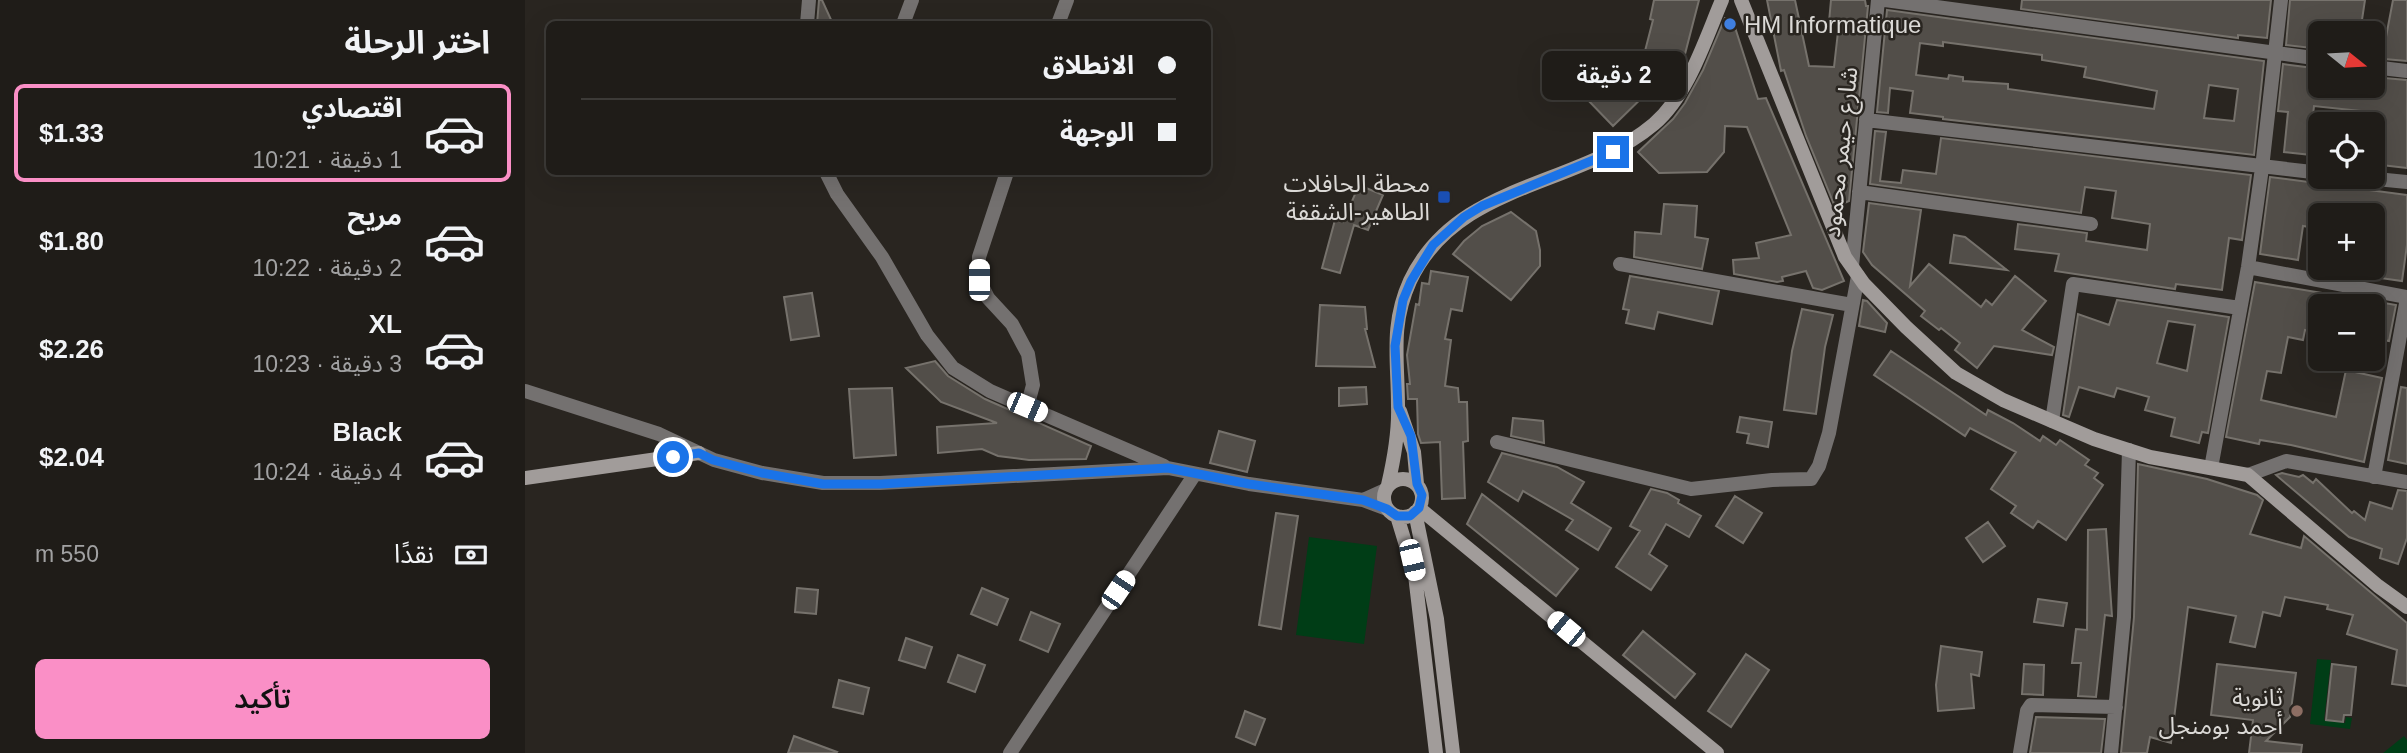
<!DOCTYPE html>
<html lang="ar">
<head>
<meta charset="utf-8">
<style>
	:root { --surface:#1f1c18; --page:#2c2925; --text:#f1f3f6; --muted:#a1a1a2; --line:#3c3a37; --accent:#fa8fc6 }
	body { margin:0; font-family:Arial,"Noto Sans Arabic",sans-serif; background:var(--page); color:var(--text); direction:rtl; height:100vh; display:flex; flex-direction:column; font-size:26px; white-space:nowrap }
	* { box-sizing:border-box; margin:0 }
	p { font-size:23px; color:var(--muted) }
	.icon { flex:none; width:38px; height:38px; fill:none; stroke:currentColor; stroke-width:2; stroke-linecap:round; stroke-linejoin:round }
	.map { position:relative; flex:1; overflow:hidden; direction:ltr }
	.side { display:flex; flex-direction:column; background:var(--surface); width:525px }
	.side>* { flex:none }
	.hud { position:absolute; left:21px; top:21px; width:665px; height:154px; border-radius:10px; box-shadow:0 7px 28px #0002,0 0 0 2px var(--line); direction:rtl; display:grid; align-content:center; height:154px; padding:0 35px; background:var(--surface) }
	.needle { width:46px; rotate:108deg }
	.controls { position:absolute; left:1783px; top:21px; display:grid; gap:14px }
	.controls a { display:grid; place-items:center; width:77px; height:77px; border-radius:10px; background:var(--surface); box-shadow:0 7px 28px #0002,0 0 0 2px var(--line); font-size:35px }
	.end { position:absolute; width:32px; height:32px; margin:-16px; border:9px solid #1a73e8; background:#fff; box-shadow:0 0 0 4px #fff }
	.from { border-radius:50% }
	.bubble { position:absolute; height:49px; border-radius:10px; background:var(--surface); box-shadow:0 7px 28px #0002,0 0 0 2px var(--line); font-size:23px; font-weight:600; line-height:49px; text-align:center; direction:rtl }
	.car { position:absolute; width:21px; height:42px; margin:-21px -10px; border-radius:9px; box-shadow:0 0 5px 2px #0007; background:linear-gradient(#fff 24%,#345 0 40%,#fff 0 76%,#345 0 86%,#fff 0) }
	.hud b { display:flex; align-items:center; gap:24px; height:66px; font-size:26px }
	.hud b+b { border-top:2px solid var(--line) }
	.hud i { width:18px; height:18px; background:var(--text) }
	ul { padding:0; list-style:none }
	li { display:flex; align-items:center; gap:21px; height:98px; margin:0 14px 10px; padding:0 21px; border:4px solid transparent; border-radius:10px }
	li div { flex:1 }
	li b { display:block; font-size:26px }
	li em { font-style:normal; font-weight:600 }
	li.active { border-color:var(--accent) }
	li>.icon { width:63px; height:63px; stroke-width:1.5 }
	h2 { padding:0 35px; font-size:32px; line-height:84px }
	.pay { display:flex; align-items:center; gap:18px; height:77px; padding:0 35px; font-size:26px }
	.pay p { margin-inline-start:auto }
	.button { display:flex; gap:14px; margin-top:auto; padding:14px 35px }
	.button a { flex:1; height:80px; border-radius:10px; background:var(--accent); color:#111; font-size:28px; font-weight:600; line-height:80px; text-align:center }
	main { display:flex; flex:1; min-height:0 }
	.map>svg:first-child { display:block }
	.green { fill:#003d16 }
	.building { fill:#524e49; stroke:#76726c; stroke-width:2; fill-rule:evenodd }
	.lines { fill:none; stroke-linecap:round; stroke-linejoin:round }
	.street { stroke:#747170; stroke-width:14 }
	.secondary { stroke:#a19c9a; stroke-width:14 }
	.route { stroke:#1a73e8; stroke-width:9 }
	.shop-dot { fill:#3f7fe0; stroke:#292520; stroke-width:2.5 }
	.transit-dot { fill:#1a4fb4; stroke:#292520; stroke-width:2.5 }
	.education-dot { fill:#8d6e63; stroke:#292520; stroke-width:2.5 }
	.labels { text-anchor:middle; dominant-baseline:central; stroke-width:5; stroke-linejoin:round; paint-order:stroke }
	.poi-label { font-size:24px; fill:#dbd9d6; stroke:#292520; text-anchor:end }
	.street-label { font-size:24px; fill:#dbd9d6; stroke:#292520 }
</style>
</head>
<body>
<main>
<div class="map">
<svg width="1882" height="753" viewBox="0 0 1882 753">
	<rect width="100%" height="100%" fill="#292520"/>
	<path class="green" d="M784,537L852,546L839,644L771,635Z
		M1792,659L1806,660L1799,720L1820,723L1821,717L1827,718L1825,729L1785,724Z
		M1879,736L1882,740V753H1858Z"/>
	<path class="building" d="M294,0H297L308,24H292Z
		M1129,0H1174L1160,54L1150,70L1127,63L1130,54L1120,51L1128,20L1125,19Z
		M1242,0H1270L1284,66L1309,67L1314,23L1304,22L1306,0H1340L1341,6H1343L1324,201L1310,207L1281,136L1259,70L1256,71Z
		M1497,0H1746L1742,38L1713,35V38L1496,9Z
		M1765,0H1840L1835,33H1796L1795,49L1761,45Z
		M1868,0H1882V61L1848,58V35L1861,37Z
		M1362,10L1739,61L1729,155L1418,119V117L1385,113L1388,91L1365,88L1363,113L1352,112ZM1418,42L1517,55V60L1561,67L1559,77L1632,91L1629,109L1483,89V84L1438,81V77L1424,75L1423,79L1391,75L1395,43L1418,46ZM1684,85L1713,89L1709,121L1679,118Z
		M1200,18H1207L1233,99L1241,98L1319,281L1297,290L1288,288L1281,271L1257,277L1258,281L1252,282L1209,274L1208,260L1234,258L1231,243L1266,235L1222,127L1200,126L1199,152L1182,172L1134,173L1113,152L1148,119L1160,103L1178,70Z
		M1097,59L1126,89L1088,126L1059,96Z
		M1758,64L1796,69V86H1848V77L1882,80V168L1848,164L1850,124H1833L1835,111L1789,106L1786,134L1796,135V163L1785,162L1786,155L1759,152L1763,112L1753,111Z
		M1350,131L1361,132L1355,181L1376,183L1378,170L1411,174L1416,138L1726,175L1717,240L1704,238L1697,290L1651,284L1650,289L1530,271L1534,254L1490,249L1493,224L1562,233L1561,241L1622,250L1625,224L1587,218L1591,191L1560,187L1556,213L1345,184Z
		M1745,177L1882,195V245L1877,281L1848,277V215H1796V229L1778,226L1773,260L1735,254Z
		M834,185L858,195L843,230L829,225L815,273L797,268L810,220L818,222Z
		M1344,203L1396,210L1385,286L1404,264L1456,307L1461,300L1467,305L1490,276L1521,301L1497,330L1529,347L1527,355L1469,346L1452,368L1430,350L1435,343L1416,328L1414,330L1396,316L1400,311L1347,265L1338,252Z
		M1139,204L1172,206L1170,237L1183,239L1177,269L1109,257L1110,232L1136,234Z
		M986,212L1011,231L1015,250V266L986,300L928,254L939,241L957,226Z
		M1429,235L1440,237L1482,270L1425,263Z
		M906,271L943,277L937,311L926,309L920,339L926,340L920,386L933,388L934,402H942L943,441L938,442L940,498L917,499L915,442L896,443L893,434L892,399H883L882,384H885L882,355L891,304L894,305L897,283L904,284Z
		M1105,276L1194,291L1187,324L1133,312L1129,329L1101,323L1104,310L1098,309Z
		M1730,282L1840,300L1839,306H1796V333L1780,330L1778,340L1763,337L1756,373L1742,371L1736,400L1811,417L1821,370L1857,378L1839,462L1766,445L1735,440L1734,444L1701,437Z
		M287,293L294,336L266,340L259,297Z
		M1338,300L1342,301L1362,323L1360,332L1334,326Z
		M1592,300L1704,317L1683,433L1677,432L1674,443L1646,436L1650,418L1620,410L1624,397L1592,388L1589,397L1554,387L1544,417L1538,415L1553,314L1584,325ZM1643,321L1670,325L1662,371L1632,363Z
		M1848,301L1871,305L1864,341L1848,338Z
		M795,305L840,307L842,329H840L850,367L791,366Z
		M1277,309L1308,315L1300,347L1291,414L1259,410L1267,351Z
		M1366,351L1461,415L1463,410L1488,423L1515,441L1518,436L1531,445L1535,440L1564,460L1560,465L1573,473L1569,478L1578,485L1541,540L1513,521L1508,528L1486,513L1491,506L1466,489L1491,452L1445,428L1440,436L1349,375Z
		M410,361L423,376L460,399L566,446L561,459L504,460L473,456L457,449L413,453L412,427L472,423L416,402L381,368Z
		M841,387L842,404L814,406V388Z
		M1876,387L1882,388V464L1863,460Z
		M367,388L371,455L329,458L324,389Z
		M1215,417L1247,422L1243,447L1222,443L1224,434L1212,432Z
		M988,418L1018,421L1019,443L986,436Z
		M694,431L730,441L722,472L685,463Z
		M977,453L1032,467L1059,482L1046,503L1086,528L1073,550L1041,530L1048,520L998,491L993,501L963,482Z
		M1613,464L1682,479L1732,495L1738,500L1725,534L1776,548L1779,536L1882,623V686L1867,684L1872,650L1822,634L1828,615L1802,609L1803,605L1760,597L1755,616L1738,612L1730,647L1705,642L1711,616L1663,607L1646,743L1625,737L1622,753H1596L1609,617Z
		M1757,473L1774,477L1778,475L1788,483L1791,479L1827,513L1829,511L1840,520L1845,502L1867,509L1873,490L1882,491V538L1873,564L1855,558L1857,549L1824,537L1751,475Z
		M1126,489L1142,493L1154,500L1153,503L1176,516L1164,537L1141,524L1124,554L1142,566L1126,590L1091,567L1115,531L1105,526Z
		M957,494L1053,569L1031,596L942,524Z
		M1210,496L1237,513L1218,543L1191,526Z
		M751,513L773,516L756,629L734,625Z
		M1463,522L1480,546L1458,562L1441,538Z
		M1581,529L1587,616L1580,615L1571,697L1553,696L1556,663H1547L1551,629L1562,630L1563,530Z
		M272,588L293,590L291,614L270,612Z
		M457,588L483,599L472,625L446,614Z
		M1513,599L1542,603L1538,626L1509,622Z
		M506,612L535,624L523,652L495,640Z
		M1118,631L1170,674L1150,698L1098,655Z
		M381,638L407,647L400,668L374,660Z
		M1416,646L1457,652L1454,676L1446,674L1449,708L1413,711L1411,685Z
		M1221,654L1244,670L1206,727L1183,711Z
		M433,655L460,665L450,692L423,682Z
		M1499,664L1519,665L1518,695L1497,694Z
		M1692,664L1771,673L1765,717L1741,741L1777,745L1776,753H1724L1728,720L1686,715Z
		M1807,664L1831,667L1826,715H1819L1818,722L1801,720Z
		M314,680L344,688L338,714L308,707Z
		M720,711L740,719L730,745L711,737Z
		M1511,717L1580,719L1576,753H1505Z
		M269,736L312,752L311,753H263Z"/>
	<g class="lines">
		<path class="street" d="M1360,0L1796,59
			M282,24L284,0
			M378,24L387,0
			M533,24L542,0
			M1848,67L1882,71
			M1341,120L1796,173
			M301,172L312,194L357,257L402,335L428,368L465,391L639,466
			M482,172L454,257V280L463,298L487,324L503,354L508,385L502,407
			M1831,177L1882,182
			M1334,192L1566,224
			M1095,264L1327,305
			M1327,266L1353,0
			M1723,267L1882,297
			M0,391L134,434L189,460L237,473L298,483H355L643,468L724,484L838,500L862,509
			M1527,421L1548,284L1715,308
			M972,442L1166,489L1247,480L1286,479L1294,466L1304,433L1333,276
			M1686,468L1723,267L1737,168L1756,0
			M1723,475L1761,461L1882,482
			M1849,477L1882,298
			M838,500L860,490
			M485,753L670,474
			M1495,753L1502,711L1506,705L1591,707
			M1586,753L1599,617L1604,450"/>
		<path class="secondary" d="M1216,0L1320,257L1339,284L1381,327L1431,373L1478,400L1569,439L1625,457L1723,475L1853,586L1882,607
			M875,411L889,452L892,484
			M0,478L174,453
			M859 498a19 19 0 1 1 38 0a19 19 0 1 1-38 0Z
			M863,485C869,459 874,433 873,406C873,360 865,325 885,281C932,181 1053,188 1129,124C1163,95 1180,40 1197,0
			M894,508L1192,753
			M890,512L912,619L928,753
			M872,516L890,575L911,753"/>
	</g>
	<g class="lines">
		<path class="route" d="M148,457L174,453L188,460L237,473L298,484H355L643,468L724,484L838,500L862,509L872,516H885L894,508L897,495L892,484L886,436L873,407L870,346L878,300L886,281L908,245L939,217L957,206L1088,152"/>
	</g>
	<circle class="shop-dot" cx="1205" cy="24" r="7"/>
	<rect class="transit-dot" x="912" y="190" width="14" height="14" rx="3.5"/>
	<circle class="education-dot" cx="1772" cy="711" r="7"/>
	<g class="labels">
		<g class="poi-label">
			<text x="1219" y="24" text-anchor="start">HM Informatique</text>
			<text x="905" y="183">محطة الحافلات<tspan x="905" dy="28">الطاهير-الشقفة</tspan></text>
			<text x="1758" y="697">ثانوية<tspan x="1758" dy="28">أحمد بومنجل</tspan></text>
		</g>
		<g class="street-label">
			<text transform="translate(1315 152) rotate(-84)">شارع حيمر محمود</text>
		</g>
	</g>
</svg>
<div class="controls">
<a><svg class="needle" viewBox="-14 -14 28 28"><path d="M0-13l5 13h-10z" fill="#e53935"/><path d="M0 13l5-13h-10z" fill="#a1a1a2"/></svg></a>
<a><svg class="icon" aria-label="locate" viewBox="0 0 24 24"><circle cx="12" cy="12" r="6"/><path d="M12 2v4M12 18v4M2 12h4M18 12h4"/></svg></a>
<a>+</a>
<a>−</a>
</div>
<i class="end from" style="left:148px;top:457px"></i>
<i class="end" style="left:1088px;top:152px"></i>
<div class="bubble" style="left:1017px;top:51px;width:144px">2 دقيقة</div>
<i class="car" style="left:454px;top:280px;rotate:0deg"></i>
<i class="car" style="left:502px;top:407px;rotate:113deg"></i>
<i class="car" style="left:887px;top:560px;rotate:167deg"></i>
<i class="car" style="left:593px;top:590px;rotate:34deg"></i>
<i class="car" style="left:1041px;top:629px;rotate:310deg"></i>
<div class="hud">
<b><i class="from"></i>الانطلاق</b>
<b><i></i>الوجهة</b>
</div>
</div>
<section class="side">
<h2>اختر الرحلة</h2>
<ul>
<li class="active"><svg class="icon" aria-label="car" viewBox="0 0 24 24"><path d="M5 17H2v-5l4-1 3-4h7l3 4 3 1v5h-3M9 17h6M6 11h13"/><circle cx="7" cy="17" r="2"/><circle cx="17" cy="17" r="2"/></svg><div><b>اقتصادي</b><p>1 دقيقة · 10:21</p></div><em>$1.33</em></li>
<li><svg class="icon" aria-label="car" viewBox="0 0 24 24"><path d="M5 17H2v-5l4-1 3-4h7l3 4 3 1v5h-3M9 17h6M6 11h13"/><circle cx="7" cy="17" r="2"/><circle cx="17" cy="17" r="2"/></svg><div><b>مريح</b><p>2 دقيقة · 10:22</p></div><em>$1.80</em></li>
<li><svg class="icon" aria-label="car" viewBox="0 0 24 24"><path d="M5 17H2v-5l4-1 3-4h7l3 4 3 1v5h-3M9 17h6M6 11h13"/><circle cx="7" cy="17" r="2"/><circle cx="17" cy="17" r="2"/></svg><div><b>XL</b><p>3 دقيقة · 10:23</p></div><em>$2.26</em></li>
<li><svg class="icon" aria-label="car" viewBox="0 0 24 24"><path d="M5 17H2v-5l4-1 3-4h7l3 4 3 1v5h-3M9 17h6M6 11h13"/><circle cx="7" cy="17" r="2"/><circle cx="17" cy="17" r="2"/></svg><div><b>Black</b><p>4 دقيقة · 10:24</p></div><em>$2.04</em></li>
</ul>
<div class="pay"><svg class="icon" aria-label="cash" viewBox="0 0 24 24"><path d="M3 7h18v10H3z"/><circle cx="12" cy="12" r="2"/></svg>نقدًا<p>550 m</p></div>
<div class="button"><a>تأكيد</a></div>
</section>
</main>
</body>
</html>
